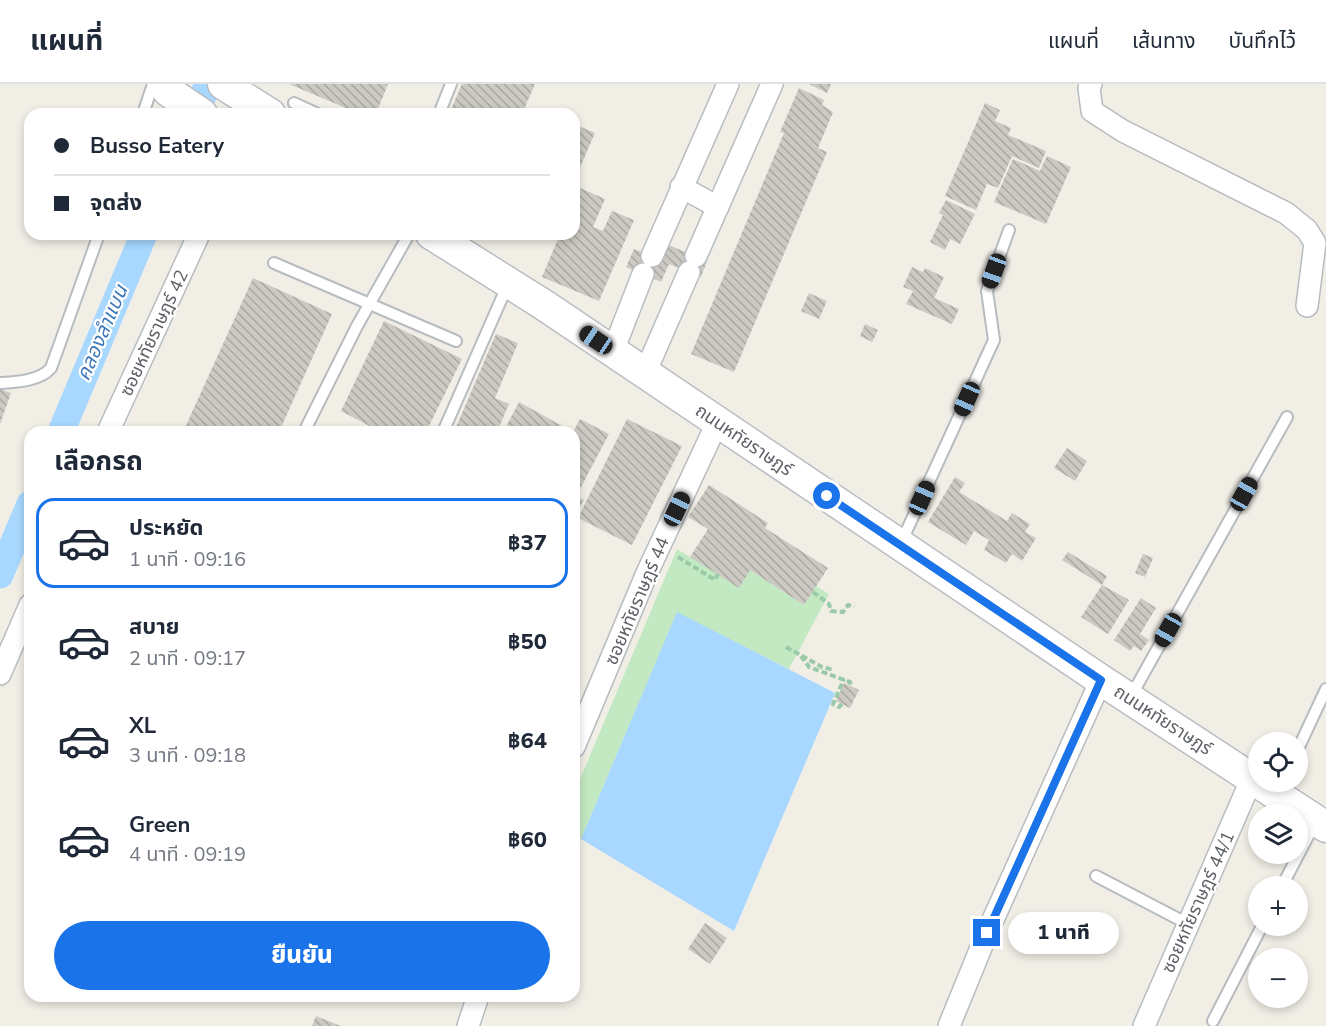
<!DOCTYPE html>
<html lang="th">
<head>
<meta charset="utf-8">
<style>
	:root { --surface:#fff; --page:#f6f6f7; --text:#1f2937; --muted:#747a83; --line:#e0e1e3; --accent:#1a73e8 }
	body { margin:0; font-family:"Nunito Sans","Noto Sans Thai",sans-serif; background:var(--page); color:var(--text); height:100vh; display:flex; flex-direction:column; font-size:22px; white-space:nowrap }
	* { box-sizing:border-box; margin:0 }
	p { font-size:20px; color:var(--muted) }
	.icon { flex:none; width:33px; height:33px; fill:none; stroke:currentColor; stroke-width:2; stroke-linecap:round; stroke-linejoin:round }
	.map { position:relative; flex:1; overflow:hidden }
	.drawer { position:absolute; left:24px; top:342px; width:556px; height:576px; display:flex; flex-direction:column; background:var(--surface); border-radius:18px; box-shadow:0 3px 9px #0003 }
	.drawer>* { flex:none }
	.guide { position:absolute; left:24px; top:24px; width:556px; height:132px; border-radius:18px; box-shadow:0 3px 9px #0003; display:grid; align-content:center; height:132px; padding:0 30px; background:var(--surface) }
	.controls { position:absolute; left:1248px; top:648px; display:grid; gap:12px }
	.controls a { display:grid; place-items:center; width:60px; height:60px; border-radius:50%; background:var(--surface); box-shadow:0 3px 9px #0003; font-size:30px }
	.end { position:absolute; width:27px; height:27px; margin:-14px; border:8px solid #1a73e8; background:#fff; box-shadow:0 0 0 3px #fff }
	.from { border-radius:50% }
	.bubble { position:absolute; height:42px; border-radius:21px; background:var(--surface); box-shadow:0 3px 9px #0003; font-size:20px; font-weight:800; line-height:42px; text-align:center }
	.car { position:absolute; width:18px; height:36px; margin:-18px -9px; border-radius:8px; box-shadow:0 0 4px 2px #0007; background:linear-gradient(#222 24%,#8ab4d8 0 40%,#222 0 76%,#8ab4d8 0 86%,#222 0) }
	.guide b { display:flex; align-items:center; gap:21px; height:57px; font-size:22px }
	.guide b+b { border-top:2px solid var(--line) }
	.guide i { width:15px; height:15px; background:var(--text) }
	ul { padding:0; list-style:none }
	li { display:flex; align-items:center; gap:18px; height:90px; margin:0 12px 9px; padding:0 18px; border:3px solid transparent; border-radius:18px }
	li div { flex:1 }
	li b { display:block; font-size:22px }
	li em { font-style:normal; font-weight:800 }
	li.current { border-color:var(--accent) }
	li>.icon { width:54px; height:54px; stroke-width:1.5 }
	h2 { padding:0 30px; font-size:27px; line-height:72px }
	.cta { display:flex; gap:12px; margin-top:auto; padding:12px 30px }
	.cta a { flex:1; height:69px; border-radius:36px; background:var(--accent); color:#fff; font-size:24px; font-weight:800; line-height:69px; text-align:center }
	header { display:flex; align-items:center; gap:36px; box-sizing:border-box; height:84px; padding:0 30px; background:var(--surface); border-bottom:2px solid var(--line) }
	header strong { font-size:28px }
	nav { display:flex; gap:33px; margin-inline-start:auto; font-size:21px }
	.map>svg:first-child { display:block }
	.park { fill:#c2e9c2 }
	.water { fill:#a8d8ff }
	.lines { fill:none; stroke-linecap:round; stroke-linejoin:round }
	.canal { stroke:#a8d8ff; stroke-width:27 }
	.building { fill:url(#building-back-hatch) }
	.service-casing { stroke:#b8bcc0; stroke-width:14 }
	.minor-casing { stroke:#b8bcc0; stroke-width:24 }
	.secondary-casing { stroke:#b9bdc2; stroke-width:33 }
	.path { stroke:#9acaa8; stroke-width:4; stroke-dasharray:6 3; stroke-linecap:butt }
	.service { stroke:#fff; stroke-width:10 }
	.minor { stroke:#fff; stroke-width:21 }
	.secondary { stroke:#fff; stroke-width:30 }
	.route { stroke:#1a73e8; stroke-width:8 }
	.labels { text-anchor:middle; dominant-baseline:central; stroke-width:4.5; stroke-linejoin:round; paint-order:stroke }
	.street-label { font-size:18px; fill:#5e6267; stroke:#fff }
	.water-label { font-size:20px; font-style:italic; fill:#3e78b8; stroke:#fff }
</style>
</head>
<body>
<header>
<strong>แผนที่</strong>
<nav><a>แผนที่</a><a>เส้นทาง</a><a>บันทึกไว้</a></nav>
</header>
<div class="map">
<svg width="1326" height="942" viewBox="0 0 1326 942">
	<defs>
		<pattern id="building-back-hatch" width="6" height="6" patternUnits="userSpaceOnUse" patternTransform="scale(1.5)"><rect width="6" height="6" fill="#ccc9c3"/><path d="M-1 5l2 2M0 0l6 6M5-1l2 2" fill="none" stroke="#a9a7a2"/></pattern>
	</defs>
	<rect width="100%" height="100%" fill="#f1eee6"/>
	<path class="park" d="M677,465L690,473L750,486L804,521L816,502L829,510L789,585L677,529L581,755L575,752V707Z"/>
	<path class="water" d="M677,528L835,609L734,847L581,755Z"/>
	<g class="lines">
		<path class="canal" d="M195,30L208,0
			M61,348L144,150
			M0,491L30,420"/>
	</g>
	<path class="building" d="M289,0H388L376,30H360Z
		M462,0H535L522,30H449Z
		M809,0H831L827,9Z
		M799,4L824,16L822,21L833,28L818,64L827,68L734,288L691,270L784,49L780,48Z
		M985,19L1000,26L995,37L1011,44L1008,51L1046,67L1039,84L1012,72L998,104L987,100L976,126L945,112Z
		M574,40L595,49L574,97Z
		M1047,72L1071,83L1046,140L994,118L1013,75L1040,87Z
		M580,104L605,115L593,143L603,147L612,127L634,136L599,217L542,193L560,150H574V117Z
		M946,116L975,130L960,160L950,155L945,166L930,158L943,131L939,129Z
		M666,160L707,177L701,193L669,180L661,198L626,183L634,165L652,172Z
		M912,183L923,188L925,184L944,193L934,214L959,225L952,240L906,220L913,207L903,203Z
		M253,194L332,230L279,348H183Z
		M809,209L827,217L819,235L801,227Z
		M384,237L462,275L426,348H381L341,327Z
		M865,240L878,246L872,258L860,252Z
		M496,250L518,259L495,314L509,320L497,348H454Z
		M0,305L11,309L0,340Z
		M519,318L564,343L561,348H503Z
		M580,335L609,350L580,405L574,402L573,348Z
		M627,335L682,362L632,461L578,434Z
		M1067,364L1087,377L1075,397L1054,384Z
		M955,393L965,399L959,408L1007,437L1012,429L1030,440L1025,448L1036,454L1022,477L1012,470L1006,479L984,466L989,456L974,447L966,461L928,438Z
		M709,401L768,439L765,444L828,484L804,521L750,486L739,504L690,473L708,445L688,433Z
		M574,411L584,416L574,433Z
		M1068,468L1107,492L1102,501L1062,476Z
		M1143,470L1153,474L1145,493L1135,489Z
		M1102,501L1129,516L1108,550L1081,533Z
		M1141,514L1156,524L1140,550L1149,556L1141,567L1134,562L1130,567L1114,556Z
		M844,599L859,606L850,624L836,617Z
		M705,839L727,854L710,880L688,865Z
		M316,932L341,942H312Z"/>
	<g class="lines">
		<defs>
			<path id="service" d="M294,19L318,30
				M143,30L153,0
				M439,30L451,0
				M274,179L456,257
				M0,299C16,298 40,297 51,284L99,150
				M304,348L357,242L409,150
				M443,348L508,200
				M901,459L994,256L987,207L1009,146
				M1130,614L1287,333
				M1298,665L1326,605
				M1096,792L1188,840
				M1282,802L1315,739
				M1213,937L1262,842"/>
			<path id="minor" d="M1091,0L1089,4L1092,27L1123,47L1286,129L1307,146L1315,159L1307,222
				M681,103L718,123
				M652,172L728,0
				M696,172L772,0
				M613,267L643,190
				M645,289L689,188
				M108,348L199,150
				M0,590L30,521
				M574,663L647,489L717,339
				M468,942L478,912
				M949,942L987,849L1101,596
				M1144,942L1252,694"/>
			<path id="secondary" d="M163,0L168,7L202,30
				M223,0L270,30
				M431,150L544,221L1101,596L1326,743"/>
		</defs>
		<use href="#service" class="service-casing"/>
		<use href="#minor" class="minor-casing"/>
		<use href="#secondary" class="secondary-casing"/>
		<path class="path" d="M678,473L715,496L718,490
			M813,508L829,520L831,527L843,528L848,521L854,523
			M786,563L822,583L834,586
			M801,572L809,583L850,598L851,603
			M842,620L839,623L833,620L844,595"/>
		<use href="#service" class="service"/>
		<use href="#minor" class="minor"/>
		<use href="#secondary" class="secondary"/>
	</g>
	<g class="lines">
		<path class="route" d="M827,412L1101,596L987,849"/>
	</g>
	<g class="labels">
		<g class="street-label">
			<text transform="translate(154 249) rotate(-65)">ซอยหทัยราษฎร์ 42</text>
			<text transform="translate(744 356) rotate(34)">ถนนหทัยราษฎร์</text>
			<text transform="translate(637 517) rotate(-67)">ซอยหทัยราษฎร์ 44</text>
			<text transform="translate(1163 636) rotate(33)">ถนนหทัยราษฎร์</text>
			<text transform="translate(1198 818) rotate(-66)">ซอยหทัยราษฎร์ 44/1</text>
		</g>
		<g class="water-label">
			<text transform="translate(102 249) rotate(-67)">คลองลำแบน</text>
		</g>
	</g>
</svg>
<div class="controls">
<a><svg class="icon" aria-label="locate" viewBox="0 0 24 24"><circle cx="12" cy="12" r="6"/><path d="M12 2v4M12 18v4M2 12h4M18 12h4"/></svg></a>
<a><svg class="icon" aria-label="layers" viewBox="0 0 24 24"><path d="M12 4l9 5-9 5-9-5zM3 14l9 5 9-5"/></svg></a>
<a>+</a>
<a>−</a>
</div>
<i class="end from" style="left:827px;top:412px"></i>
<i class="end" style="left:987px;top:849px"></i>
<div class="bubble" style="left:1008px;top:828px;width:111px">1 นาที</div>
<i class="car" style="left:994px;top:187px;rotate:200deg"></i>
<i class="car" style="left:596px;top:256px;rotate:304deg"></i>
<i class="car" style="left:967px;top:315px;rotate:204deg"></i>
<i class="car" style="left:1244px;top:410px;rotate:29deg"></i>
<i class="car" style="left:922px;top:414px;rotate:24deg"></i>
<i class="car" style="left:677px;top:425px;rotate:25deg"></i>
<i class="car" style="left:1168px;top:546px;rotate:209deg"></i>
<div class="guide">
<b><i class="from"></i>Busso Eatery</b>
<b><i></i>จุดส่ง</b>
</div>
<section class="drawer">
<h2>เลือกรถ</h2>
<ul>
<li class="current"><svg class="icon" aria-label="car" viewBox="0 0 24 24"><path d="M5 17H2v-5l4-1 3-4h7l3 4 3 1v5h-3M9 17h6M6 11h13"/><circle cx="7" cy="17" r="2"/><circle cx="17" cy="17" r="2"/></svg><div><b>ประหยัด</b><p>1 นาที · 09:16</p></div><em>฿37</em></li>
<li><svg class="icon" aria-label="car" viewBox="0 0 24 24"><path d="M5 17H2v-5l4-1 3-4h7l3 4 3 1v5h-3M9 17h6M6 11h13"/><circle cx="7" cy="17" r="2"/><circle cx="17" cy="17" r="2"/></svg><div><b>สบาย</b><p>2 นาที · 09:17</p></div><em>฿50</em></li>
<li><svg class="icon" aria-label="car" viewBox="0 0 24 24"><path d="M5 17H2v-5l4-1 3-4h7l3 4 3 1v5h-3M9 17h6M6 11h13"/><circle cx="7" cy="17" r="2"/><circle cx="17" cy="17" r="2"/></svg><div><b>XL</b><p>3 นาที · 09:18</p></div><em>฿64</em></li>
<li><svg class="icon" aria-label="car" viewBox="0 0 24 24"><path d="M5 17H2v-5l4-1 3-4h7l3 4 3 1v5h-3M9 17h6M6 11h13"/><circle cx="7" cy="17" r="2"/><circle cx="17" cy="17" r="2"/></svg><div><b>Green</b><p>4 นาที · 09:19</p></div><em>฿60</em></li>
</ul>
<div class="cta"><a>ยืนยัน</a></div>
</section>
</div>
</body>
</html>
